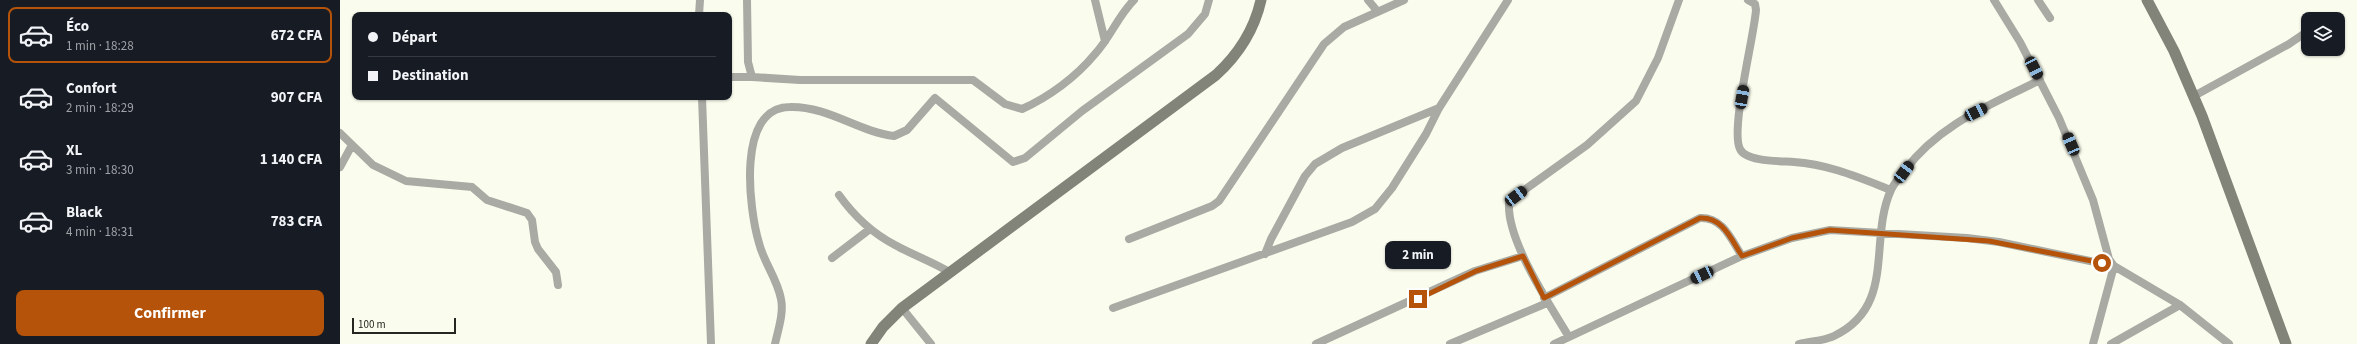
<!DOCTYPE html>
<html lang="fr">
<head>
<meta charset="utf-8">
<style>
	:root { --surface:#171b24; --page:#242831; --text:#f1f3f6; --muted:#9ea1a6; --line:#363941; --accent:#b45309 }
	body { margin:0; font-family:"Source Sans 3",sans-serif; background:var(--page); color:var(--text); height:100vh; display:flex; flex-direction:column; font-size:15px; white-space:nowrap }
	* { box-sizing:border-box; margin:0 }
	p { font-size:13px; color:var(--muted) }
	.icon { flex:none; width:22px; height:22px; fill:none; stroke:currentColor; stroke-width:2; stroke-linecap:round; stroke-linejoin:round }
	.map { position:relative; flex:1; overflow:hidden }
	.side { display:flex; flex-direction:column; background:var(--surface); width:340px }
	.side>* { flex:none }
	.banner { position:absolute; left:12px; top:12px; width:380px; height:88px; border-radius:8px; box-shadow:0 1px 3px #0004; display:grid; align-content:center; height:88px; padding:0 16px; background:var(--surface) }
	.fabs { position:absolute; left:1961px; top:12px; display:grid; gap:8px }
	.fabs a { display:grid; place-items:center; width:44px; height:44px; border-radius:8px; background:var(--surface); box-shadow:0 1px 3px #0004; font-size:20px }
	.scale { position:absolute; left:12px; bottom:10px; width:104px; box-sizing:border-box; padding-left:4px; border:2px solid #252620; border-top:0; font-size:11px; line-height:14px; white-space:nowrap; color:#252620; -webkit-text-stroke:3px #fafdee; paint-order:stroke }
	.end { position:absolute; width:18px; height:18px; margin:-9px; border:5px solid #b45309; background:#fff; box-shadow:0 0 0 2px #fff }
	.from { border-radius:50% }
	.bubble { position:absolute; height:28px; border-radius:8px; background:var(--surface); box-shadow:0 1px 3px #0004; font-size:13px; font-weight:700; line-height:28px; text-align:center }
	.car { position:absolute; width:12px; height:24px; margin:-12px -6px; border-radius:5px; box-shadow:0 0 3px 1px #0007; background:linear-gradient(#222 24%,#8ab4d8 0 40%,#222 0 76%,#8ab4d8 0 86%,#222 0) }
	.banner b { display:flex; align-items:center; gap:14px; height:38px; font-size:15px }
	.banner b+b { border-top:1px solid var(--line) }
	.banner i { width:10px; height:10px; background:var(--text) }
	ul { padding:7px 0 0; list-style:none }
	li { display:flex; align-items:center; gap:12px; height:56px; margin:0 8px 6px; padding:0 8px; border:2px solid transparent; border-radius:8px }
	li div { flex:1 }
	li b { display:block; font-size:15px }
	li em { font-style:normal; font-weight:700 }
	li.selected { border-color:var(--accent) }
	li>.icon { width:36px; height:36px; stroke-width:1.5 }
	.action { display:flex; gap:8px; margin-top:auto; padding:8px 16px }
	.action a { flex:1; height:46px; border-radius:8px; background:var(--accent); color:#fff; font-size:16px; font-weight:700; line-height:46px; text-align:center }
	main { display:flex; flex:1; min-height:0 }
	.map>svg:first-child { display:block }
	.lines { fill:none; stroke-linecap:round; stroke-linejoin:round }
	.street { stroke:#a9aaa4; stroke-width:8 }
	.secondary { stroke:#82847a; stroke-width:11 }
	.route { stroke:#b45309; stroke-width:5 }
</style>
</head>
<body>
<main>
<section class="side">
<ul>
<li class="selected"><svg class="icon" aria-label="car" viewBox="0 0 24 24"><path d="M5 17H2v-5l4-1 3-4h7l3 4 3 1v5h-3M9 17h6M6 11h13"/><circle cx="7" cy="17" r="2"/><circle cx="17" cy="17" r="2"/></svg><div><b>Éco</b><p>1 min · 18:28</p></div><em>672 CFA</em></li>
<li><svg class="icon" aria-label="car" viewBox="0 0 24 24"><path d="M5 17H2v-5l4-1 3-4h7l3 4 3 1v5h-3M9 17h6M6 11h13"/><circle cx="7" cy="17" r="2"/><circle cx="17" cy="17" r="2"/></svg><div><b>Confort</b><p>2 min · 18:29</p></div><em>907 CFA</em></li>
<li><svg class="icon" aria-label="car" viewBox="0 0 24 24"><path d="M5 17H2v-5l4-1 3-4h7l3 4 3 1v5h-3M9 17h6M6 11h13"/><circle cx="7" cy="17" r="2"/><circle cx="17" cy="17" r="2"/></svg><div><b>XL</b><p>3 min · 18:30</p></div><em>1 140 CFA</em></li>
<li><svg class="icon" aria-label="car" viewBox="0 0 24 24"><path d="M5 17H2v-5l4-1 3-4h7l3 4 3 1v5h-3M9 17h6M6 11h13"/><circle cx="7" cy="17" r="2"/><circle cx="17" cy="17" r="2"/></svg><div><b>Black</b><p>4 min · 18:31</p></div><em>783 CFA</em></li>
</ul>
<div class="action"><a>Confirmer</a></div>
</section>
<div class="map">
<svg width="2017" height="344" viewBox="0 0 2017 344">
	<rect width="100%" height="100%" fill="#fafdee"/>
	<g class="lines">
		<path class="street" d="M407,0L408,62L412,77L460,80H633L665,104L682,109C709,97 736,77 755,54C770,38 778,16 794,0
			M755,0L765,41
			M1028,0L1038,12
			M1408,0L1415,4L1416,10C1414,37 1390,130 1400,149C1406,162 1441,161 1454,162C1488,164 1520,178 1551,190
			M1654,0L1680,42L1719,118L1753,200L1769,259L1774,266L1840,305L1889,344
			M1698,0L1710,18
			M359,15L360,0
			M1985,19L1988,17
			M389,77H412
			M1854,96L1949,44L1968,31
			M362,97L371,344
			M0,133L33,165L66,181L132,187L147,200L187,213L192,220L195,242L198,249L216,272L218,285
			M0,167L12,145
			M499,195C514,216 532,233 555,245C573,255 593,262 611,273
			M789,239L872,206L879,201L984,44L1004,27L1064,0
			M925,254L931,239L965,176L975,164L1002,148L1099,108
			M492,258L530,229
			M1204,298L1360,218C1383,217 1391,239 1402,256
			M562,308L591,344
			M773,308L1012,222L1035,209L1052,188L1086,134L1099,108L1168,0
			M1229,337C1210,305 1167,241 1169,204L1176,196L1247,145L1296,101L1318,58L1339,0
			M435,344C438,330 444,313 441,299C437,278 424,263 419,243C409,209 396,107 450,107C488,106 519,132 554,136L567,130L595,98L673,162L685,158L742,111L848,34L865,14L869,0
			M976,344L1135,271L1183,256
			M1110,344L1207,303
			M1214,344L1402,256L1452,238L1490,230L1627,238L1659,242L1774,266L1753,344
			M1459,344C1470,341 1484,341 1494,336C1557,306 1528,240 1551,190C1554,183 1561,176 1565,170C1601,123 1649,106 1700,80
			M1771,344L1840,305"/>
		<path class="secondary" d="M1807,0L1834,51L1862,116L1946,344
			M531,344L543,327L562,308L876,75C899,54 914,31 921,0"/>
	</g>
	<g class="lines">
		<path class="route" d="M1078,299L1136,271L1183,256L1204,298L1360,218C1383,217 1391,239 1402,256L1452,238L1490,230L1649,241L1762,263"/>
	</g>
</svg>
<div class="fabs">
<a><svg class="icon" aria-label="layers" viewBox="0 0 24 24"><path d="M12 4l9 5-9 5-9-5zM3 14l9 5 9-5"/></svg></a>
</div>
<div class="scale">100 m</div>
<i class="end from" style="left:1762px;top:263px"></i>
<i class="end" style="left:1078px;top:299px"></i>
<div class="bubble" style="left:1045px;top:241px;width:66px">2 min</div>
<i class="car" style="left:1694px;top:68px;rotate:153deg"></i>
<i class="car" style="left:1402px;top:97px;rotate:10deg"></i>
<i class="car" style="left:1636px;top:112px;rotate:63deg"></i>
<i class="car" style="left:1731px;top:144px;rotate:337deg"></i>
<i class="car" style="left:1564px;top:172px;rotate:37deg"></i>
<i class="car" style="left:1176px;top:196px;rotate:53deg"></i>
<i class="car" style="left:1362px;top:275px;rotate:245deg"></i>
<div class="banner">
<b><i class="from"></i>Départ</b>
<b><i></i>Destination</b>
</div>
</div>
</main>
</body>
</html>
